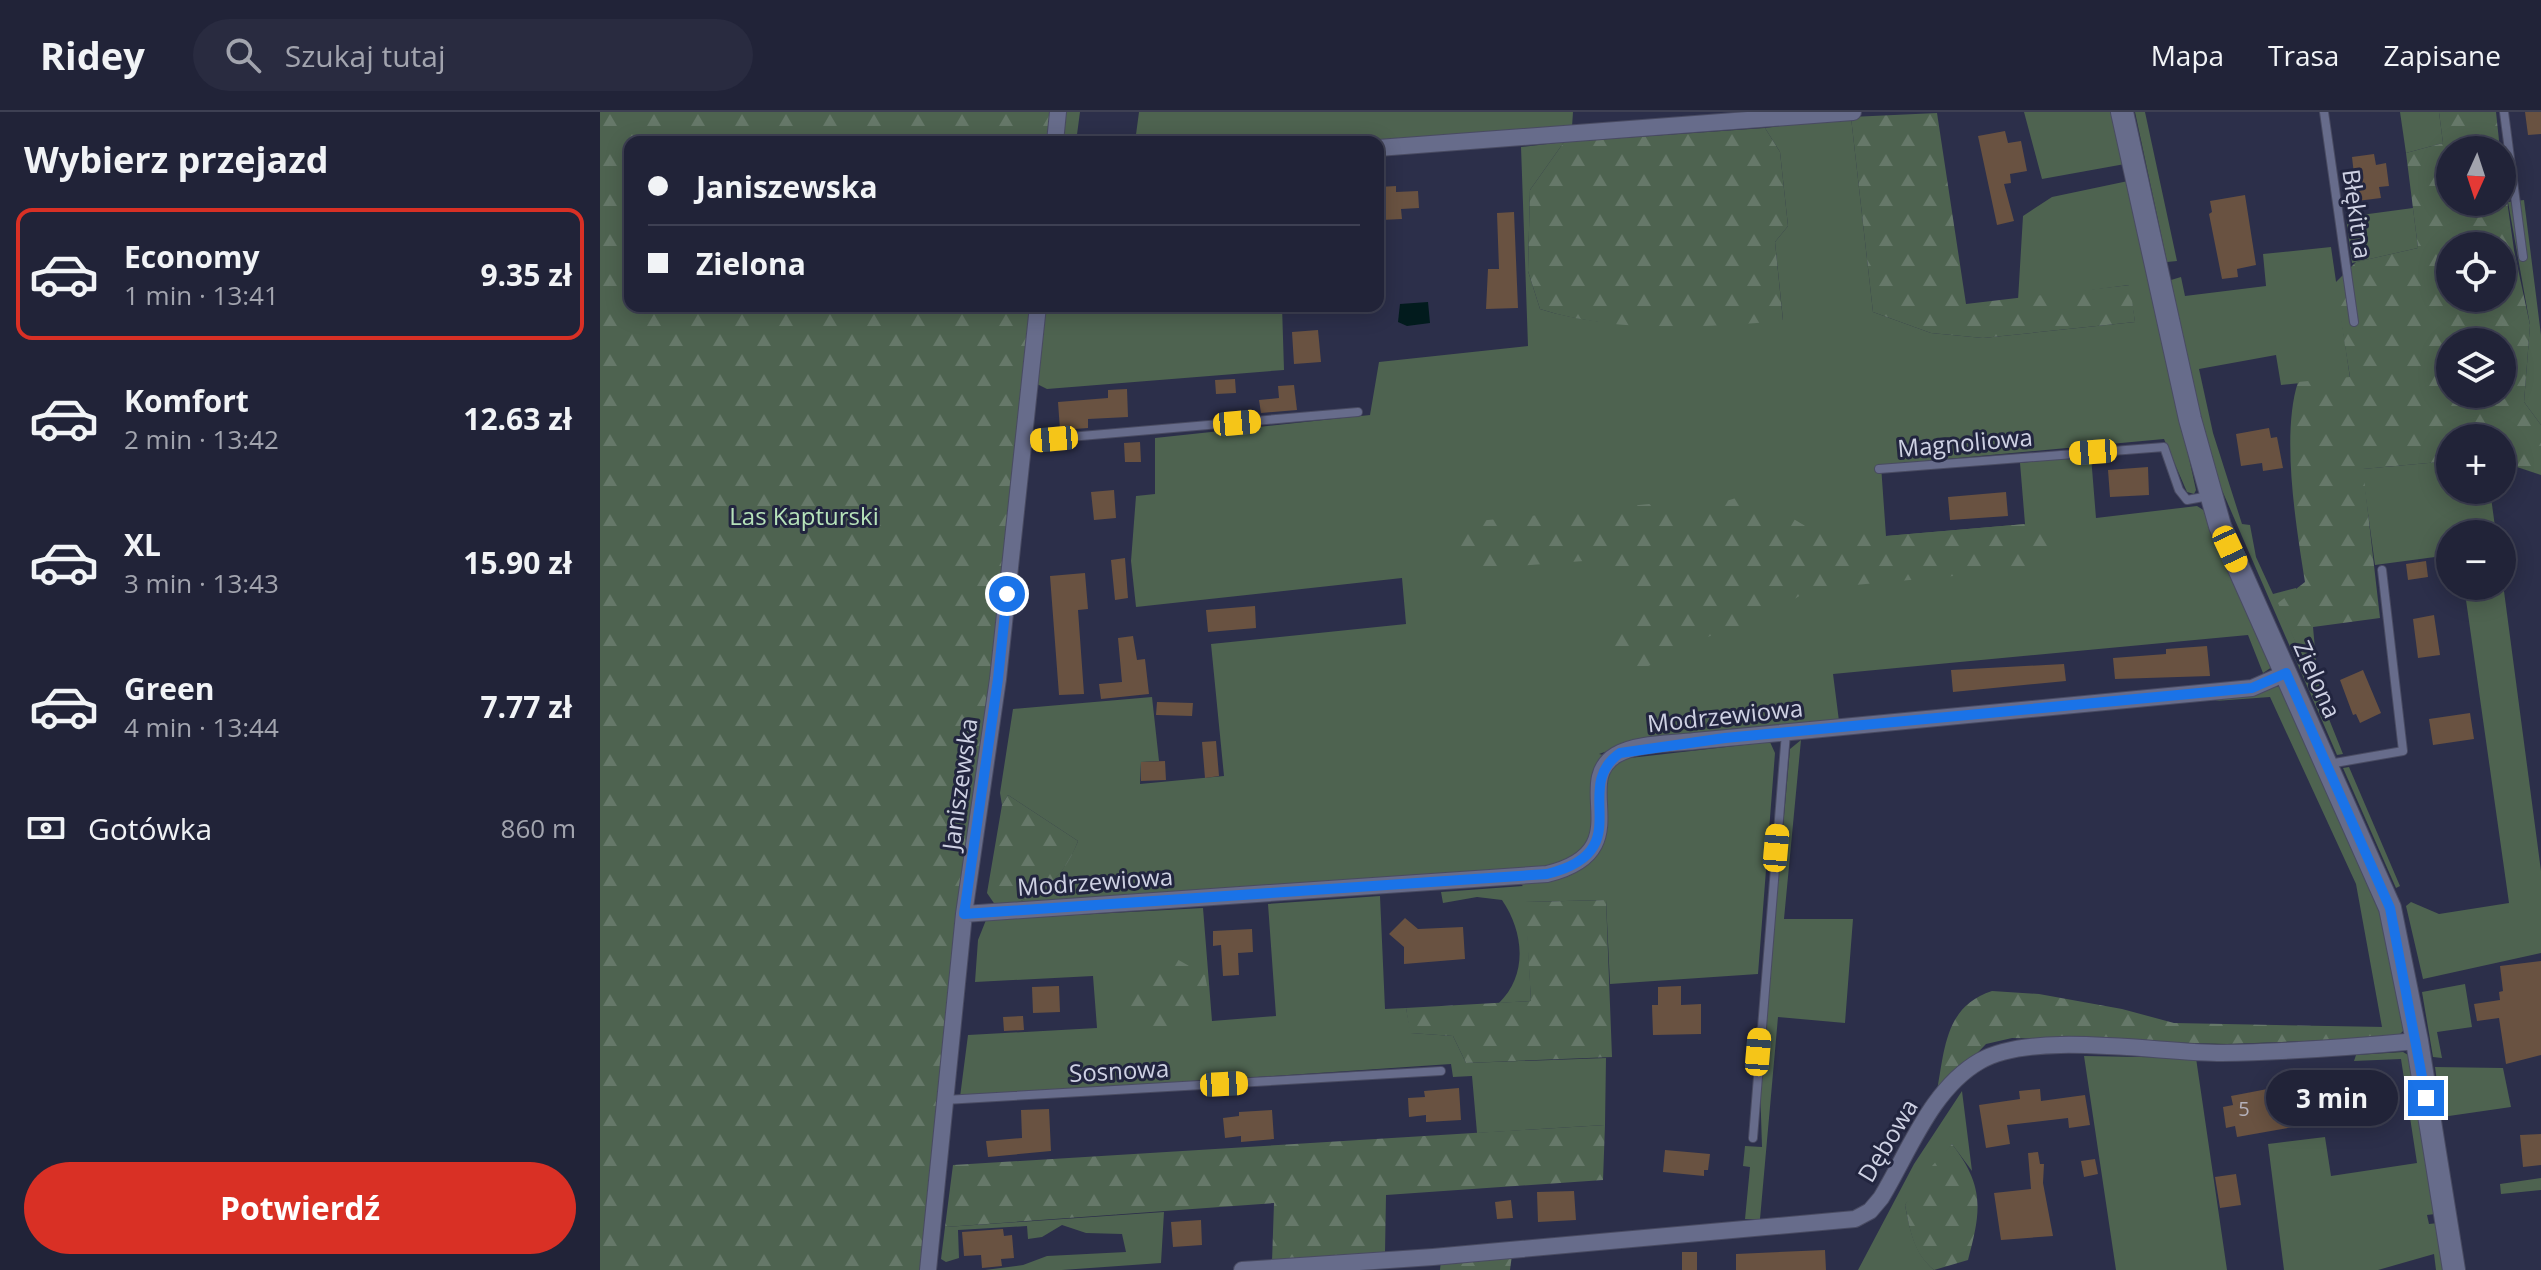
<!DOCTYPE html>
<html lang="pl">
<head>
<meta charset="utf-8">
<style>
	:root { --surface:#212338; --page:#292b40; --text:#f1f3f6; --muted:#a2a4ae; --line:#3e4053; --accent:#d93025 }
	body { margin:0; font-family:"Open Sans",sans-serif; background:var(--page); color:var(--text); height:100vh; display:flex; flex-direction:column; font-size:30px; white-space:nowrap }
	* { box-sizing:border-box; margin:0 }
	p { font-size:26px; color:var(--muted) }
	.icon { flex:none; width:44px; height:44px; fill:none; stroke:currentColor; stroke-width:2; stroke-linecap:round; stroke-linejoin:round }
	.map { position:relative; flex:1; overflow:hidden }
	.panel { display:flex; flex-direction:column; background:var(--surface); width:600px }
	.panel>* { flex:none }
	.top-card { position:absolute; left:24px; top:24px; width:760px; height:176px; border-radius:16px; box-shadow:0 4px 20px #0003,0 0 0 2px var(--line); display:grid; align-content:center; height:176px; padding:0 24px; background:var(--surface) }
	.needle { width:52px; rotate:183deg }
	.buttons { position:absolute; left:1836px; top:24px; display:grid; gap:16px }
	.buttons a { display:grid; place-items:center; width:80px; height:80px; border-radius:50%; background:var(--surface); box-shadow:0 4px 20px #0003,0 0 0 2px var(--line); font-size:40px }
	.end { position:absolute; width:36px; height:36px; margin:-18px; border:10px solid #1a73e8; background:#fff; box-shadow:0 0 0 4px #fff }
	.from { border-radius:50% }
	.bubble { position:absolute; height:56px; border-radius:28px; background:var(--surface); box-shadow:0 4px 20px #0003,0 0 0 2px var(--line); font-size:26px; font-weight:700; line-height:56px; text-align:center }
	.car { position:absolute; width:24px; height:48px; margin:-24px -12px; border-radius:10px; box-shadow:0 0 6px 2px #0007; background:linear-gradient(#f5c518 24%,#345 0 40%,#f5c518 0 76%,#345 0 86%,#f5c518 0) }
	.top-card b { display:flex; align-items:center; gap:28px; height:76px; font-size:30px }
	.top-card b+b { border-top:2px solid var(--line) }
	.top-card i { width:20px; height:20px; background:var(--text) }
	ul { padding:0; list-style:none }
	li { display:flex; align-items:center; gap:24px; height:132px; margin:0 16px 12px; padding:0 8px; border:4px solid transparent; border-radius:16px }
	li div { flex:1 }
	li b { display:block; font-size:30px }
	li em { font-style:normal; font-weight:700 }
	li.current { border-color:var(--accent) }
	li>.icon { width:72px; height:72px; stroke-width:1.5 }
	h2 { padding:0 24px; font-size:36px; line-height:96px }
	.pay { display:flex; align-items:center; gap:20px; height:88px; padding:0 24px; font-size:30px }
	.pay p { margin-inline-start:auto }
	.primary-button { display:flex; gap:16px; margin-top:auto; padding:16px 24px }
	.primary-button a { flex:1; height:92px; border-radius:48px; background:var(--accent); color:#fff; font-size:32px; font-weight:700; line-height:92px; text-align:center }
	header { display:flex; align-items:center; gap:48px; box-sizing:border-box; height:112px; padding:0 40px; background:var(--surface); border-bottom:2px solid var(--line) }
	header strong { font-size:38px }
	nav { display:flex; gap:44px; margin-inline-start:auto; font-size:28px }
	.search { width:560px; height:72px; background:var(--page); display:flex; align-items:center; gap:20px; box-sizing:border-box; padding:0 28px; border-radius:44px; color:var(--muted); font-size:30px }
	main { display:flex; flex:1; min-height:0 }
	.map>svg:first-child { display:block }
	.green { fill:#4e6350 }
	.forest { fill:url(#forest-firs); fill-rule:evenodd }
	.water { fill:#021b1d }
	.building { fill:#695241 }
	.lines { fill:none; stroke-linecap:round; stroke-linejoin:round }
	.lane-casing { stroke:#494b62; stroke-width:10 }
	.street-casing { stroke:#494b62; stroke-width:18 }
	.secondary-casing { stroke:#494b62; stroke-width:24 }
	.lane { stroke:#676c8b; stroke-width:8 }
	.street { stroke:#676c8b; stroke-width:16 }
	.secondary { stroke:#676c8b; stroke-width:22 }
	.route { stroke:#1a73e8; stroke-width:10 }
	.labels { text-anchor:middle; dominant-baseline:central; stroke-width:6; stroke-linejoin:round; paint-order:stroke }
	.number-label { font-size:20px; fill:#b5b1ba }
	.street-label { font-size:24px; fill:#ced1e3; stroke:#22253f }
	.park-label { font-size:24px; fill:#b6e2ba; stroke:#22253f }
</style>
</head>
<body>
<header>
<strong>Ridey</strong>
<div class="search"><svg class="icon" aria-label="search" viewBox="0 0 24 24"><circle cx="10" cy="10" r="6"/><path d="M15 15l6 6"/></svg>Szukaj tutaj</div>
<nav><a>Mapa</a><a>Trasa</a><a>Zapisane</a></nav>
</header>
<main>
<section class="panel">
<h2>Wybierz przejazd</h2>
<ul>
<li class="current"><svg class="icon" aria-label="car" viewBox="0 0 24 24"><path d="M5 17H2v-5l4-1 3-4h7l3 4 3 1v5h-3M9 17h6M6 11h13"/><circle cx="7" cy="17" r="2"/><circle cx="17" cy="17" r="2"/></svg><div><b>Economy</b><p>1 min · 13:41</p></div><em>9.35 zł</em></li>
<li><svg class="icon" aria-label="car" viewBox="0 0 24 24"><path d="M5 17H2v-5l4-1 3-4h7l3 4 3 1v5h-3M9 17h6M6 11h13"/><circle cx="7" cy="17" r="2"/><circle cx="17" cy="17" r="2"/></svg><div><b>Komfort</b><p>2 min · 13:42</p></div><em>12.63 zł</em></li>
<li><svg class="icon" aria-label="car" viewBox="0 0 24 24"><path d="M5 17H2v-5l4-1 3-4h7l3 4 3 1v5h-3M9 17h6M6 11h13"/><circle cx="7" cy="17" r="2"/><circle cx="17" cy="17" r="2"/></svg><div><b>XL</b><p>3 min · 13:43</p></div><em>15.90 zł</em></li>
<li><svg class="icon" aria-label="car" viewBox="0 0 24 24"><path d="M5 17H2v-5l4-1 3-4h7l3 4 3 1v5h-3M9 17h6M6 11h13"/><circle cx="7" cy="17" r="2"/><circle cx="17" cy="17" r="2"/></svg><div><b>Green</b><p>4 min · 13:44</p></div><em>7.77 zł</em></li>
</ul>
<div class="pay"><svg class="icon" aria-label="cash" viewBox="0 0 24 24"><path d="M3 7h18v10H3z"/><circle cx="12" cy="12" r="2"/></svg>Gotówka<p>860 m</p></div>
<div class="primary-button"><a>Potwierdź</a></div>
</section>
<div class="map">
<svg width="1941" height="1158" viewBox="0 0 1941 1158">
	<defs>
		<pattern id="forest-firs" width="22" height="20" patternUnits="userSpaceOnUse" patternTransform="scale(2)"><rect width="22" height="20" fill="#4e6350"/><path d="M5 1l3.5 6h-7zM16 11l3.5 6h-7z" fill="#667869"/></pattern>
	</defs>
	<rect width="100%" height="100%" fill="#2c2f4a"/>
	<path class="green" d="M462,0H480L476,30H458Z
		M539,0H973L972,15L773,30H535Z
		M1424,0H1513L1525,52L1442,67Z
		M1535,0H1545L1577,149L1567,150Z
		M1800,0H1839L1843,31L1806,41Z
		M1251,5L1273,200L1331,221L1383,226L1535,210L1529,173L1418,188L1423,104L1452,85L1528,69L1596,378L1594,382L1587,380L1564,327L1281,353L1286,424L1425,412L1420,351L1491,344L1496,406L1597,394L1605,399L1672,555L1663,561L1648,523L1233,562L1239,609L1027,632L999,642L1021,647L1170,630L1175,641L1158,862L1010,872L1006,788L926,790L931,889L899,891C928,863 924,820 902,788L877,785L843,791L841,780L923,774L906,759L398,797C439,785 462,768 478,729L408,683L402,693L400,681L413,597L552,585L559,649L541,650L540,672L624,664L611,532L806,512L802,466L536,495L531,449L536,384L555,382V326L770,303L779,250L928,234L921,35L964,30L930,78L928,159L940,197C1018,222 1103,210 1183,208L1175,130L1188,114L1180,40L1165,16Z
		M1924,88L1941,223V313L1924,290L1930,213L1908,90Z
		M1813,96L1818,136L1752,151L1746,105Z
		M1731,135L1750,266L1681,273L1676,243L1599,257L1613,321L1642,412L1650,413L1656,445L1673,482L1696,476V480L1679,491L1709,561L1717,560L1723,592L1743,642L1737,643L1618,369L1600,307L1571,168L1581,165L1585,184L1666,174L1663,142Z
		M445,194H682L684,258L447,277L437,272Z
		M1850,349V378H1890L1896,422H1850V443L1775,453L1762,357Z
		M1902,464L1941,759V841L1823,867L1806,794L1811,790L1839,802L1909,791L1864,474H1902Z
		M1680,574L1776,786L1806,916L1799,923L1784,926L1756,772L1670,585L1615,589Z
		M1201,628L1184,807H1253L1245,911L1178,905L1160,1107H1145L1150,1055L1143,1054L1145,1034L1162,1035L1160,973L1190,637Z
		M1749,655L1800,774L1796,776L1743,656Z
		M780,784L785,897L806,896L811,921L853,924L866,951L1006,946L1005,1013L877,1021L872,964L853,965L851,952L360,985L368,923L497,916L493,864L375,870L378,828L386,808L603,796L612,909L676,904L668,792Z
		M1865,872L1872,915L1837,920L1842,946L1833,945L1822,880Z
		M1803,940L1810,944L1835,1102L1827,1103L1829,1112L1838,1111L1847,1158H1836L1834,1142L1778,1158H1684L1668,1032L1725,1025L1731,1064L1817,1051L1801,947L1754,949L1756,943Z
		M1484,944L1596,946L1627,1158H1516Z
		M1835,955L1903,956L1911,995L1842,1005Z
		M1362,979L1372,1059L1352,1032L1305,1093C1310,1118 1314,1141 1334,1158H1258L1314,1052Z
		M1941,1066V1078L1901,1082L1900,1072Z
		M564,1100L561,1151L462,1158H385L423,1153L447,1144L526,1140L522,1122L486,1121L462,1113L442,1125L428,1127L427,1114L358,1118L359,1146L346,1150L341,1147L345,1115Z"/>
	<path class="forest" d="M0,0H453L450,30H30V194H432L356,906L320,1158H0Z
		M1839,0H1896L1900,38H1850V90H1902V53L1914,138L1930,213L1924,290L1941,313V363L1902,350V326H1850V349L1763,357L1780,506L1713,515L1717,560L1709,561L1678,491L1705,470C1696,414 1681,323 1698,270L1750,265L1735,171L1756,150L1818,136L1806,41L1843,31ZM1850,134H1902V186H1850ZM1850,230H1902V282H1850Z
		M1337,1L1366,192L1530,173L1535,210L1383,226L1331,221L1273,200L1251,5Z
		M1165,16L1180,40L1188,114L1175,130L1183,209C1103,215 1019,222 940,197L928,159L930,78L964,30Z
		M1136,386L1185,402L1219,422L1248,419L1286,424L1426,412L1447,419L1451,437L1443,451L1419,458L1211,477L1164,505L1110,524L1032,562L1017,555L1002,533L1010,516L1037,497L1024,458L997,448L864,458L857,436L861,412L878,409L1049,392L1080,403Z
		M408,683L478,729C463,768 439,785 398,797L387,781L402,693Z
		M1006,788L1012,945L866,951L853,924L810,921L806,896L931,889L925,790Z
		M575,846L605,863L608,879L600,902L571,914L542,917L522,904L523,882L548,857Z
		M1392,879L1439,882L1522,897L1574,911L1784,915V926L1627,932L1412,926L1386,932L1336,984C1345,940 1343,895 1392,879Z
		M1005,1013L1003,1068L786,1083L785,1140L672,1150L674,1091L345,1115L353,1053Z
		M1352,1032C1385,1075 1381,1099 1368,1148L1334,1158C1313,1141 1310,1118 1305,1093L1322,1065Z
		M912,1143L910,1158H840L841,1148Z"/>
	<path class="water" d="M828,190L830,211L807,214L798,210L800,192Z"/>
	<path class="building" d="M1925,0H1941V22L1928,23Z
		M1405,19L1408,31L1421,29L1427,59L1410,62L1411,71L1404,72L1414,109L1397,113L1378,24Z
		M1774,42L1776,53L1786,51L1789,74L1779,75L1781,86L1757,89L1752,45Z
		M796,74V80L818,79L819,96L801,97L802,107L781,108L779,75Z
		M1645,83L1656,153L1637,157L1638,165L1622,167L1609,102L1612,100L1610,89Z
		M914,100L918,196L886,197L888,157H899L897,101Z
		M718,218L721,250L694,252L692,220Z
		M635,267L636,281L616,282L615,268Z
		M694,273L697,298L661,301L659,288L679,286L678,274Z
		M527,277L528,305L488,307V316L460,318L458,290L508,286V278Z
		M1669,316L1671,326L1677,325L1683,356L1663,359L1662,351L1641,354L1636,322Z
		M540,330L541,350H525L524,331Z
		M1548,355L1549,383L1510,385L1508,358Z
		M514,378L516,406L494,408L491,380Z
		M1406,380L1408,404L1350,408L1348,385Z
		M525,446L528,486L515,488L511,448Z
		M1826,449L1828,465L1808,468L1806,452Z
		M485,461L488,497L478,498L484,582L459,583L450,464Z
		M655,494L656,516L608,520L606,498Z
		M1834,503L1840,543L1818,546L1813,507Z
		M533,524L537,548L545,547L549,582L501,587L499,572L522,570L518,526Z
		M1607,534L1610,564L1515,567L1513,546L1566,542V537Z
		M1464,552L1466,569L1353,580L1351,558Z
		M1763,558L1781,601L1760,611L1756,602L1753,603L1740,568Z
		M557,590L593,591L592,604L556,603Z
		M1870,601L1874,627L1833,633L1829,607Z
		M616,629L619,664L605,666L602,630Z
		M565,649L566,668L541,669V650Z
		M805,806L818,817L863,815L865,847L804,852V835L789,822Z
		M652,817L653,840L638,841L639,863L623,864L621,833L613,834V819Z
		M1941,849V943L1906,952L1899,906L1877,909L1874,892L1900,888L1899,880L1903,879L1900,854Z
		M459,874L460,900L433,901L432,875Z
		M1081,874V893L1101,892V922L1053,923L1052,893H1058V875Z
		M423,904L424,918L404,919L403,905Z
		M1683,974L1685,984L1699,981L1701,990L1770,980L1774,1006L1728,1012L1726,1001L1691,1007L1693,1015L1637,1025L1635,1014L1626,1016L1623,995L1633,993L1631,984Z
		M859,976L861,1008L826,1010V1003L809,1005L808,986L825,985L824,979Z
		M1440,977L1441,989L1485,983L1490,1013L1469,1016L1468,1006L1407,1013L1410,1032L1386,1036L1379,993L1420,987L1419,979Z
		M449,997L451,1039L388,1045L386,1029L422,1026L421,998Z
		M672,998L674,1027L641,1030V1024L625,1026L623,1006L639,1004V1000Z
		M1941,1022V1053L1923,1055L1920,1023Z
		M1065,1038L1110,1042L1108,1058H1104V1064L1063,1060Z
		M1438,1040L1440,1052H1444L1443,1071L1453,1124L1401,1128L1394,1081L1431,1077L1428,1041Z
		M1495,1047L1498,1062L1484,1065L1481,1049Z
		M1636,1062L1641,1093L1620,1096L1615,1065Z
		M974,1079L976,1108L938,1110L937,1080Z
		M911,1088L913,1106L897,1107L895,1090Z
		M601,1108L602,1133L573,1135L571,1110Z
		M403,1117L404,1124L412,1123L414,1146L401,1147L402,1154L382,1156L381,1143L364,1144L362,1120Z
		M1225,1138L1226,1158H1136V1142Z
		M1082,1140H1097V1158H1082Z"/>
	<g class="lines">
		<defs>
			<path id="lane" d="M1724,0L1754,210
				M1904,0L1923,145
				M423,329L758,300
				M1279,357L1564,335L1579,378L1587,388L1609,384
				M1729,652L1803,639L1782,458
				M345,988L841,959
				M1153,1026L1186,621"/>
			<path id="street" d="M455,30L458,0
				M778,36L1253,0
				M364,802L947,762C1041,739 970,671 1016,643C1036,631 1071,632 1095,629L1652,576L1686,561
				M328,1158L364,802L398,567L438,194
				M642,1158L833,1145L1255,1107L1270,1099L1281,1086C1309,1040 1331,977 1380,949C1434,918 1559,941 1622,941C1687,940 1753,935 1817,929"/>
			<path id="secondary" d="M1522,0L1590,307L1620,414L1790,796L1817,929L1854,1158"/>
		</defs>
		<use href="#lane" class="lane-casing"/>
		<use href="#street" class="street-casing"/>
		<use href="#secondary" class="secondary-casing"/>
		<use href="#lane" class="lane"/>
		<use href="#street" class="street"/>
		<use href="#secondary" class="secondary"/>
	</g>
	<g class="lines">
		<path class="route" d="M407,482L398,567L364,802L947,762C1041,739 969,676 1020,641L1125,626L1652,576L1686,561L1790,796L1826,986"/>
	</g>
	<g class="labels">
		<g class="number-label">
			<text x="1644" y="996">5</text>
		</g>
		<g class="street-label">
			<text transform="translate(1758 102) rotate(82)">Błękitna</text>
			<text transform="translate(1365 330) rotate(-5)">Magnoliowa</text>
			<text transform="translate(1718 567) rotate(66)">Zielona</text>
			<text transform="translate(1125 603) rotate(-6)">Modrzewiowa</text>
			<text transform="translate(359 672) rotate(-82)">Janiszewska</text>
			<text transform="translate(495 769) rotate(-4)">Modrzewiowa</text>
			<text transform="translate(519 958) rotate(-3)">Sosnowa</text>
			<text transform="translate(1287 1028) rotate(-59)">Dębowa</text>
		</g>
		<g class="park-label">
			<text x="204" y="403">Las Kapturski</text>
		</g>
	</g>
</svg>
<div class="buttons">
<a><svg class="needle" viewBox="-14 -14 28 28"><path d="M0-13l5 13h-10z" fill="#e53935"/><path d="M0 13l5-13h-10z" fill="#a2a4ae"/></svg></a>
<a><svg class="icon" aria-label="locate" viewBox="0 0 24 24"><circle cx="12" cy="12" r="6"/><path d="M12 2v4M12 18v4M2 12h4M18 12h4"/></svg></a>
<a><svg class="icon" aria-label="layers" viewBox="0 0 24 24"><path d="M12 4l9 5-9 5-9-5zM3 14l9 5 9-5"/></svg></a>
<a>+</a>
<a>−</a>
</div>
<i class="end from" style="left:407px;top:482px"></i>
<i class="end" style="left:1826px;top:986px"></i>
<div class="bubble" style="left:1666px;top:958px;width:132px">3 min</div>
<i class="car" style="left:637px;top:311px;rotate:85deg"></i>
<i class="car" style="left:454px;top:327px;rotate:265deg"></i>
<i class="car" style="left:1493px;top:340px;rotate:266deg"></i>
<i class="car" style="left:1630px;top:437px;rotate:155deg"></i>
<i class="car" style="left:1176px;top:736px;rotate:5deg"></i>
<i class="car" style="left:1158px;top:940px;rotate:5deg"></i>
<i class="car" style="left:624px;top:972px;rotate:87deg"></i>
<div class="top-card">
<b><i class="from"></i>Janiszewska</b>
<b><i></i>Zielona</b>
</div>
</div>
</main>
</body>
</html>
